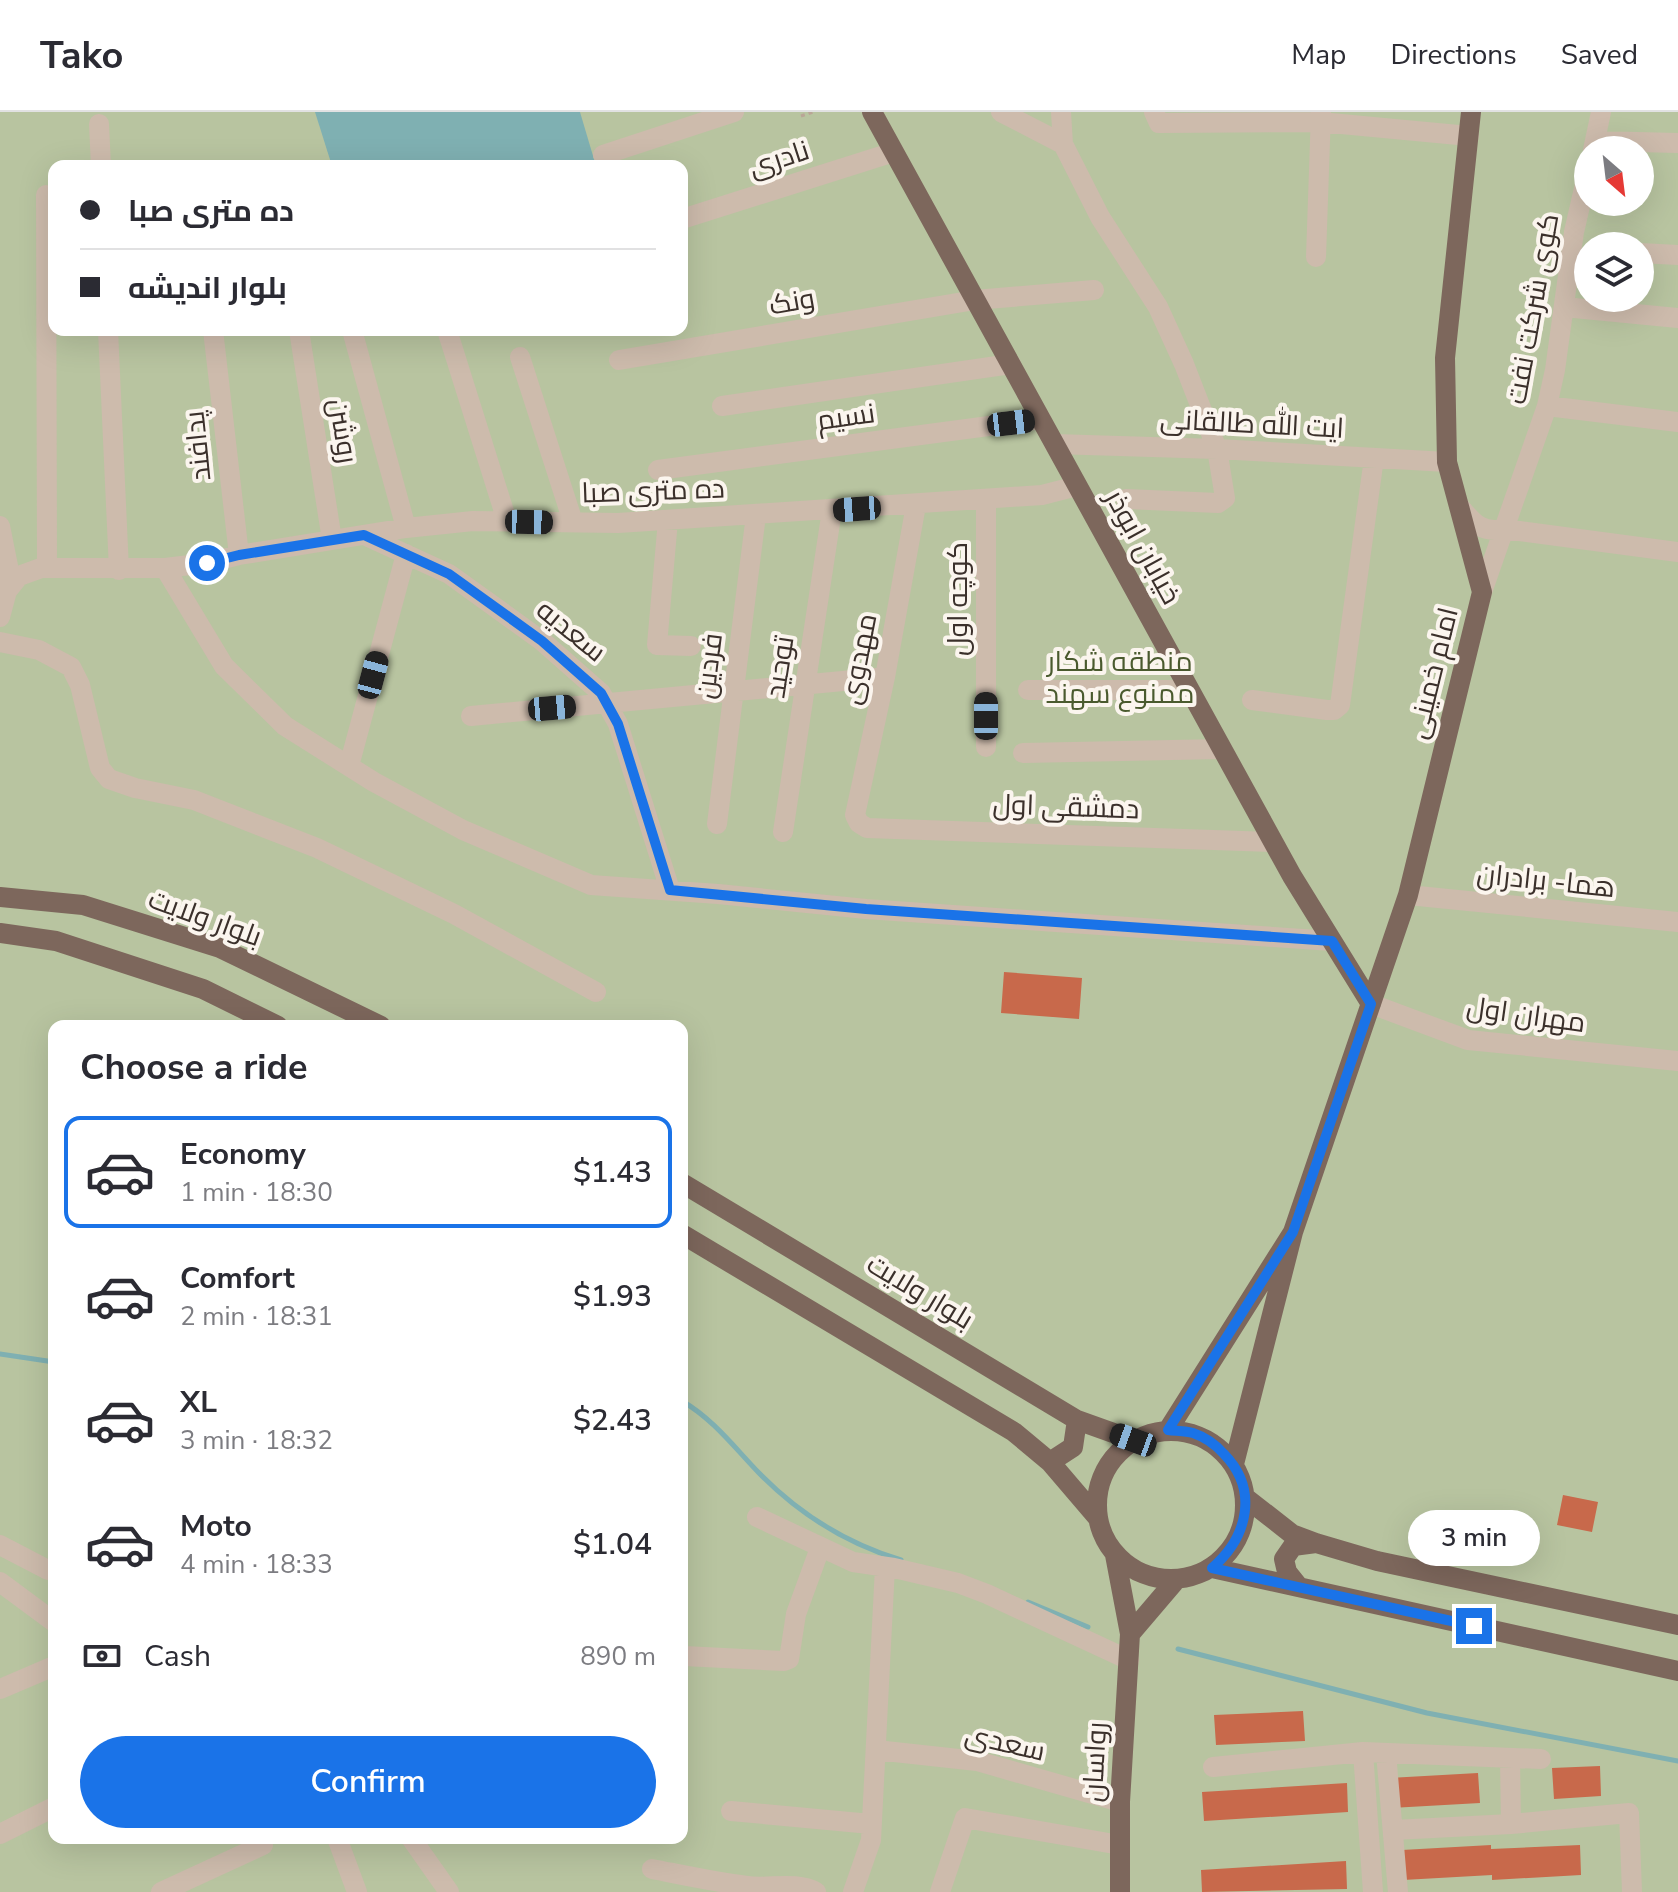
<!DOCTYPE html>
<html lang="en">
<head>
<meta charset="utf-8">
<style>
	:root { --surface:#fff; --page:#f2f2f3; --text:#2b2b33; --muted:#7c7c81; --line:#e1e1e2; --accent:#1a73e8 }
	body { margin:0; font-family:"Nunito Sans",Cairo,sans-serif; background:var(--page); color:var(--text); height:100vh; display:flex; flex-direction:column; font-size:30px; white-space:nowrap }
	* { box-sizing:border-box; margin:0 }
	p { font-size:26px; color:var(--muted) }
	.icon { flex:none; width:44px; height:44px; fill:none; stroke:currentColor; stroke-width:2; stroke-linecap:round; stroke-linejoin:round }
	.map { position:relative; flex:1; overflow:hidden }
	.panel { position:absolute; left:48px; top:908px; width:640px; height:824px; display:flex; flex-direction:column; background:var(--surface); border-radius:16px; box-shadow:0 8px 32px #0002 }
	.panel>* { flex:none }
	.guide { position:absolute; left:48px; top:48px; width:640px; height:176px; border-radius:16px; box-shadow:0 8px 32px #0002; display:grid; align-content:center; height:176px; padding:0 32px; background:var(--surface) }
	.needle { width:52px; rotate:152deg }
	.buttons { position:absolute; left:1574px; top:24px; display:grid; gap:16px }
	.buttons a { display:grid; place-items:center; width:80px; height:80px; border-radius:50%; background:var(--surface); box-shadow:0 8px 32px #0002; font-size:40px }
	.end { position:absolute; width:36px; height:36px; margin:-18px; border:10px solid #1a73e8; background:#fff; box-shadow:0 0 0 4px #fff }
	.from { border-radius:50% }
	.bubble { position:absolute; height:56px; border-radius:28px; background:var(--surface); box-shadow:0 8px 32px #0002; font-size:26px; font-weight:600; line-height:56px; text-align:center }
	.car { position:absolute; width:24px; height:48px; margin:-24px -12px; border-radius:10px; box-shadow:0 0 6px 2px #0007; background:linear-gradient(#222 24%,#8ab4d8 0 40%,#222 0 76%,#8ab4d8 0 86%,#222 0) }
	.guide b { display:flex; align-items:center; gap:28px; height:76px; font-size:30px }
	.guide b+b { border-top:2px solid var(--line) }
	.guide i { width:20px; height:20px; background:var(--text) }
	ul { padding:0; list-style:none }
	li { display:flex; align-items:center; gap:24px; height:112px; margin:0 16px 12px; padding:0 16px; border:4px solid transparent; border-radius:16px }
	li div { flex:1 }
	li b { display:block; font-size:30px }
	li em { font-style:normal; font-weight:600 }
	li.on { border-color:var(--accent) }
	li>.icon { width:72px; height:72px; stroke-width:1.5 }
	h2 { padding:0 32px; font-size:36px; line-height:96px }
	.pay { display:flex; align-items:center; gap:20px; height:88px; padding:0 32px; font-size:30px }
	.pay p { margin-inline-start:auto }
	.cta { display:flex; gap:16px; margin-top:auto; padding:16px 32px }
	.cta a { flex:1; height:92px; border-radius:48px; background:var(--accent); color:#fff; font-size:32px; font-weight:600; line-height:92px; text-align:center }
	header { display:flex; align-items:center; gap:48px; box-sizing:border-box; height:112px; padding:0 40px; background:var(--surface); border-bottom:2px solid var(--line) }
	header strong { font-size:38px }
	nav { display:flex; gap:44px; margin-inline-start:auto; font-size:28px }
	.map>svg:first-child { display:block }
	.green { fill:#b8c4a0; fill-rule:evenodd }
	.water { fill:#7fb0b2 }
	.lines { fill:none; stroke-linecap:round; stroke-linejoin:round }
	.stream { stroke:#7fb0b2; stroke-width:5 }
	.building { fill:#c8694b }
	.path { stroke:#b9a596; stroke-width:3; stroke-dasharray:4 4; stroke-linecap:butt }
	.minor { stroke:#cdbbac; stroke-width:20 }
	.major { stroke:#7d675c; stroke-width:20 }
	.route { stroke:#1a73e8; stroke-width:10 }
	.labels { text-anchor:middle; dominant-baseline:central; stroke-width:8; stroke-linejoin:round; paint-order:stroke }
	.street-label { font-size:28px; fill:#3b302b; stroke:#fbf5ee }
	.park-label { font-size:28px; fill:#4a5a2e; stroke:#fbf5ee }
</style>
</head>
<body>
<header>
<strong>Tako</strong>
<nav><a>Map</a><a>Directions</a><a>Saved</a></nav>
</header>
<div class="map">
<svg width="1678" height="1780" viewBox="0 0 1678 1780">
	<rect width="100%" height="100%" fill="#f4ebe1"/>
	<path class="green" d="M0,0H1678V1780H0ZM1588,38H1640V90H1588ZM54,54H682V218H54ZM1588,134H1640V186H1588ZM54,914H682V1726H54Z"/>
	<path class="water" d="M315,0H580L596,54H332Z"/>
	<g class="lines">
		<path class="stream" d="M0,1242L54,1250
			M682,1289C713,1307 734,1335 759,1361C800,1403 845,1431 901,1448
			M1028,1490L1088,1515
			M1178,1537L1427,1601L1678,1649"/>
	</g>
	<path class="building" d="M1004,860L1082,866L1079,907L1001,901Z
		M1563,1383L1598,1390L1592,1420L1557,1413Z
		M1303,1599L1305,1629L1216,1633L1214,1603Z
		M1600,1654L1601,1684L1554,1687L1552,1656Z
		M1478,1661L1480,1691L1391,1696L1389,1666Z
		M1347,1671L1348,1700L1204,1709L1202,1680Z
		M1491,1733V1737L1580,1733L1581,1763L1492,1768V1763L1403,1768L1402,1738Z
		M1346,1749L1347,1777L1202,1780L1201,1758Z"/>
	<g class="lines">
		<path class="path" d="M801,4L813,0"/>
		<path class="minor" d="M1001,0L1063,32
			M1061,0L1063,32L1100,105L1158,195L1184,252L1217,337L1225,386L1218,391L1126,387
			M1154,0L1159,11L1320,10L1469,24
			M99,12L101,54
			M1595,29L1678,31
			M1593,38L1601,0
			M603,43L734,0
			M46,83L47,456
			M682,107L894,40
			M1640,141L1678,143
			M1316,145L1321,0
			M1564,195L1678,206
			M108,218L119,458
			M213,218L239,443
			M299,218L332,428
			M352,218L406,416
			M447,218L507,409
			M520,245L573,410
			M619,248L975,188L1094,178
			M722,294L1011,252
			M1547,294L1678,310
			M1054,332L1217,337L1447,350
			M658,358L1041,307
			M916,393L885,565L855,703L859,711L867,716L1273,730
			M1460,395C1474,412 1482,421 1504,417L1678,440
			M668,408L657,533L691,534
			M0,414L9,459L7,479
			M364,423L449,462L542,529L601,581L618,612L670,778
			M165,456L224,554L285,614L374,670L463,718L591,773L718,782L866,797L1332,829
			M1482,480L1547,294L1555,258L1574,120L1588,59
			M0,505L7,479L19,464L41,456H165L207,451L239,443L406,416L473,409L618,411L1042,383L1077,374
			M0,530L39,538L71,555L80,573L100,656L109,667L135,676L194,688L317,736L454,802L596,880
			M1028,578H1189
			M1252,588L1327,598H1334L1340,593L1374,346
			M471,604L885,565
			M986,635V388
			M1023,641L1222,637
			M349,654L406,442
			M717,712L756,403
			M783,720L832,398
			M1408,783L1678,810
			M1371,892L1468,928L1678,949
			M757,1405L853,1450L894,1456L958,1471L987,1482L1129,1548
			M0,1433L48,1458L54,1457
			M0,1470L54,1510
			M684,1544L784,1549L789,1547L796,1502L820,1436
			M0,1577L54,1554
			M876,1638L977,1649L1120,1690
			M1363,1640L1373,1780
			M1386,1641L1398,1780
			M1510,1646L1511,1712
			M1213,1655L1363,1640L1541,1647
			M731,1699L871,1712
			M1393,1718L1511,1712L1629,1701L1632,1780
			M0,1722L54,1695
			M337,1726L357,1780
			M411,1726L449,1780
			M652,1757C683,1763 715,1770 747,1774C769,1777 796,1769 816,1780
			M161,1780L263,1733
			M853,1780L871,1728L885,1455
			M940,1780L965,1706L1120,1733"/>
		<path class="major" d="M872,0L1292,764L1371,892
			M0,785L83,793L220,836L381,914
			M0,821L56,829L203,877L278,914
			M682,1071L1077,1308L1133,1328
			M1293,1120L1408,783L1482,480L1447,350L1445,246L1471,0
			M682,1122L1014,1320L1050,1350L1097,1405
			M1168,1318L1293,1120L1234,1352
			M1097 1393a74 74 0 1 1 148 0a74 74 0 1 1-148 0Z
			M1050,1350L1073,1335L1077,1308
			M1246,1386L1292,1422L1316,1431L1377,1449L1678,1513
			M1115,1443L1130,1522L1176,1468
			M1212,1456L1678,1559
			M1299,1475L1287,1460L1284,1447L1293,1434L1316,1431
			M1120,1780V1690L1130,1522"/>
	</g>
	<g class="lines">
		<path class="route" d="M207,451L239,443L364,423L449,462L542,529L601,581L618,612L670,778L866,797L1332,829L1371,892L1293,1120L1168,1318C1176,1319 1186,1319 1193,1321C1205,1325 1216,1333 1224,1342C1259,1378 1248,1425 1212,1456L1474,1514"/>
	</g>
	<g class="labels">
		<g class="street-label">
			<text transform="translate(779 47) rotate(-18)">نادری</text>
			<text transform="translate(792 190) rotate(-10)">ونک</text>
			<text transform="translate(1533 197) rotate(-80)">کوی شرکت نفت</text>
			<text transform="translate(846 305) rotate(-8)">نسیم</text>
			<text transform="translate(1252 312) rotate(3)">ایت الله طالقانی</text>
			<text transform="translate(343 319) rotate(81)">روشن</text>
			<text transform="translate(198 334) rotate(-96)">پدافند</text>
			<text transform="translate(653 379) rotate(-2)">ده متری صبا</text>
			<text transform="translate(1143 435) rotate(61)">خیابان ابوذر</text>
			<text transform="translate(958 487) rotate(-90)">کوچه اول</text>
			<text transform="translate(571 519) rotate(39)">سعدیه</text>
			<text transform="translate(859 547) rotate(-79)">مهدوی</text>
			<text transform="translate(709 554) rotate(-83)">فردین</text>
			<text transform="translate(780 555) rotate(-81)">توحید</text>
			<text transform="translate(1433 561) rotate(-76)">امام خمینی</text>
			<text transform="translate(1066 695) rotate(2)">دمشقی اول</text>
			<text transform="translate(1546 769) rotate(6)">هما- برادران</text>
			<text transform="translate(205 806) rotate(20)">بلوار ولایت</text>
			<text transform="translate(1526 903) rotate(8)">مهران اول</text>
			<text transform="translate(920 1180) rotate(31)">بلوار ولایت</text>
			<text transform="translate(1005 1631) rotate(13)">سعدی</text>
			<text transform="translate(1095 1650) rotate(-87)">رواسان</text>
		</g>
		<g class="park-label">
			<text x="1120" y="550">منطقه شکار<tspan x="1120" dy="32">ممنوع سهند</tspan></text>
		</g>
	</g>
</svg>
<div class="buttons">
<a><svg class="needle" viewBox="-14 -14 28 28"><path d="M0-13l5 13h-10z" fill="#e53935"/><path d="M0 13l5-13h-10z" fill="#7c7c81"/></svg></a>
<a><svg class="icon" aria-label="layers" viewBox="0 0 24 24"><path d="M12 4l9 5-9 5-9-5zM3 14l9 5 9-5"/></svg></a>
</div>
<i class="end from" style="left:207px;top:451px"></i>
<i class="end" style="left:1474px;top:1514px"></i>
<div class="bubble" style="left:1408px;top:1398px;width:132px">3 min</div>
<i class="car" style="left:1011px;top:311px;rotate:83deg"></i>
<i class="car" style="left:857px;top:397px;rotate:266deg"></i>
<i class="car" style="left:529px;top:410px;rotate:91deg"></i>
<i class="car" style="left:373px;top:563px;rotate:15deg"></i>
<i class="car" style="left:552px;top:596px;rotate:85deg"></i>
<i class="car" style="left:986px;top:604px;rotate:0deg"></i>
<i class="car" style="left:1133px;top:1328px;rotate:290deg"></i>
<div class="guide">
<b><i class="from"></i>ده متری صبا</b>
<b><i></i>بلوار اندیشه</b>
</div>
<section class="panel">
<h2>Choose a ride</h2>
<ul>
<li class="on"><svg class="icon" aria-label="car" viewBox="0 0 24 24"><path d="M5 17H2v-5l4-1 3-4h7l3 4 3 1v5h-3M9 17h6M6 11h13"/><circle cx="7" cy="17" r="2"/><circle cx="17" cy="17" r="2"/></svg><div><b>Economy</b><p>1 min · 18:30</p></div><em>$1.43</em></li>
<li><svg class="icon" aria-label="car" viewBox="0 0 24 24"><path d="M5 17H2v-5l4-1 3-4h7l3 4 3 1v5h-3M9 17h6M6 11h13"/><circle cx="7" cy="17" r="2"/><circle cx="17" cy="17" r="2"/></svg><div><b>Comfort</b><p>2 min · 18:31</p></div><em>$1.93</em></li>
<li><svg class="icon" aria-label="car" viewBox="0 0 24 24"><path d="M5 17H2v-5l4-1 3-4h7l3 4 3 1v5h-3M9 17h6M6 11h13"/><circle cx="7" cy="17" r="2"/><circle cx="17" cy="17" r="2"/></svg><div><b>XL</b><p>3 min · 18:32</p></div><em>$2.43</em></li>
<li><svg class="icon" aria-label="car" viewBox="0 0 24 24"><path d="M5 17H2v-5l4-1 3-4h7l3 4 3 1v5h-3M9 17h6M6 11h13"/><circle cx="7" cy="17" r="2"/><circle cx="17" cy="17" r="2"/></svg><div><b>Moto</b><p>4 min · 18:33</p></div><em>$1.04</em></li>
</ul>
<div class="pay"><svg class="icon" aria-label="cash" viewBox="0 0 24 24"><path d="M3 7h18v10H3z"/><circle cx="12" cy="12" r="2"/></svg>Cash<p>890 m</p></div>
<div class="cta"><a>Confirm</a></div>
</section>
</div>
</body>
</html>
